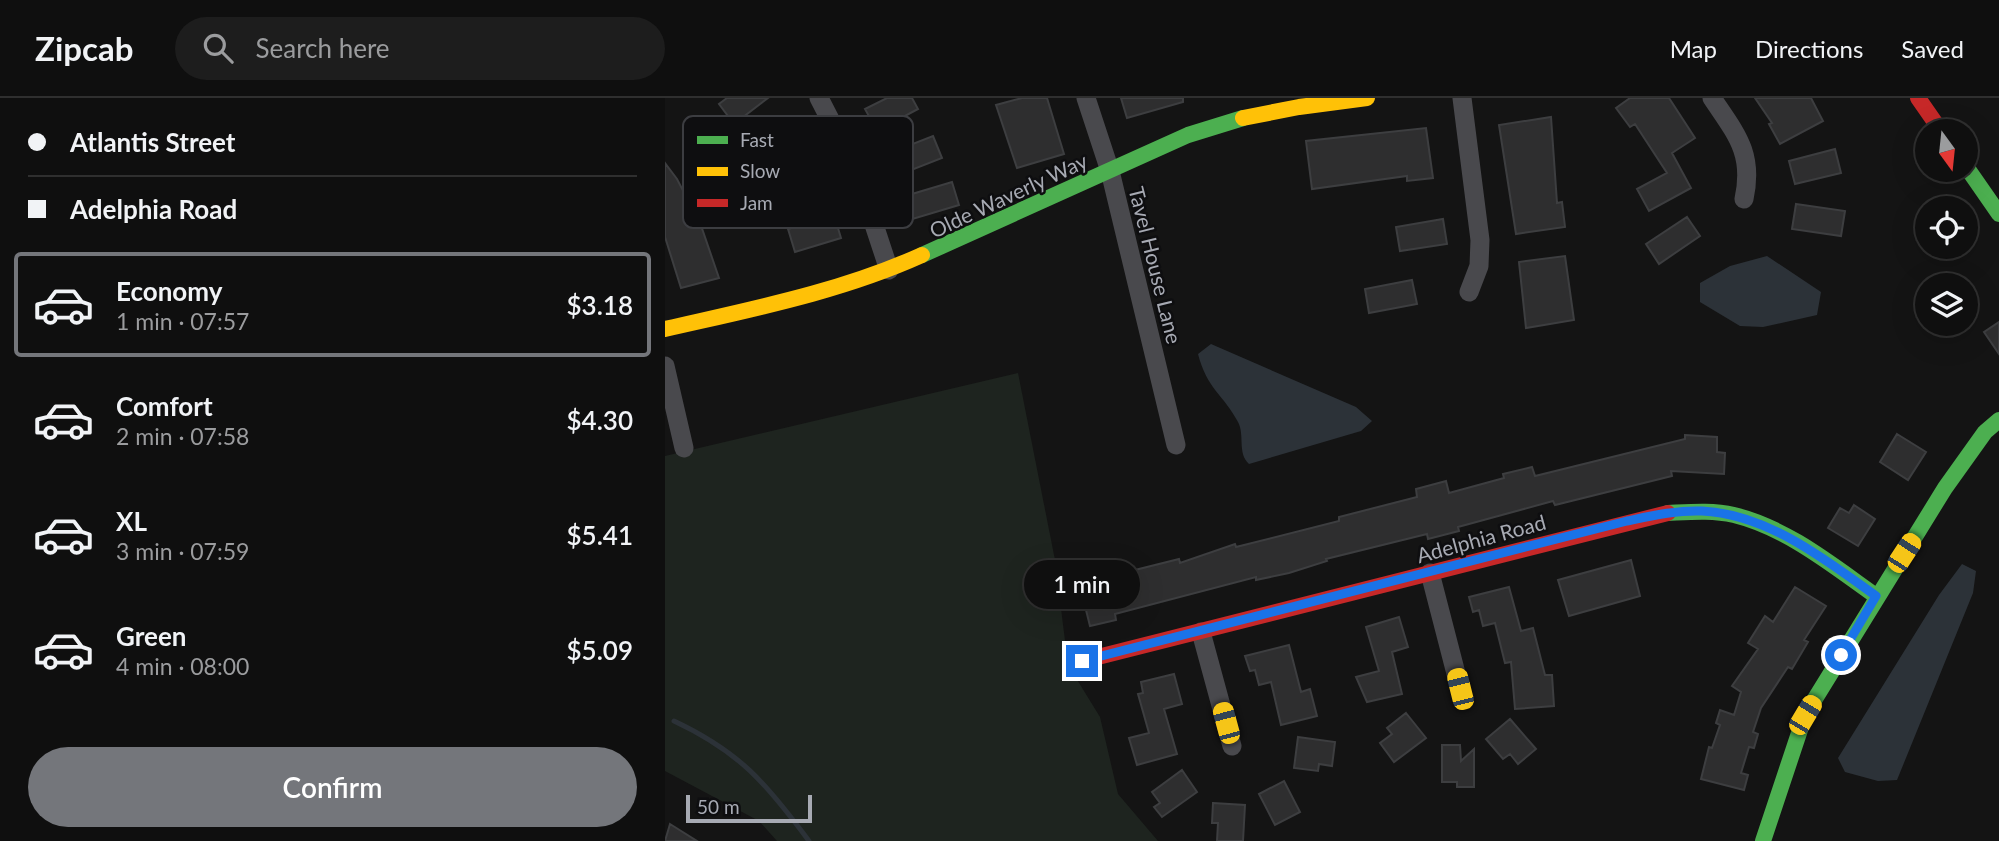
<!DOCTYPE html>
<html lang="en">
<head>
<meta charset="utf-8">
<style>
	:root { --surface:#0f0f0f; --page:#1d1d1d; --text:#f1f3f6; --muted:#9b9c9e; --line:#2f2f2f; --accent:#74767b }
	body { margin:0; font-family:Lato,sans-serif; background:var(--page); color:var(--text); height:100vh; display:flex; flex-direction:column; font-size:26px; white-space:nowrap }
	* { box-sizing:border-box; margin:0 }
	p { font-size:23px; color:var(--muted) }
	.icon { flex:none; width:38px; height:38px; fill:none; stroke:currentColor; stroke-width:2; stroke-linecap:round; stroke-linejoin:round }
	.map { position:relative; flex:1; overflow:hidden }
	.panel { display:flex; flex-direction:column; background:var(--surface); width:665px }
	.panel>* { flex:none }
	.hud { display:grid; align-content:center; height:154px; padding:0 28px; background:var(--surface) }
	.needle { width:46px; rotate:165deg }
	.fabs { position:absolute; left:1250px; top:21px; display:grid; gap:14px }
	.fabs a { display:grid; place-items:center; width:63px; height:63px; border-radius:50%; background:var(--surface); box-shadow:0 7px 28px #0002,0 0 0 2px var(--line); font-size:35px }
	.scale { position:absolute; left:21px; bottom:18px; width:126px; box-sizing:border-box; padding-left:7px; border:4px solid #a7aab3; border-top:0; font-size:19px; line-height:24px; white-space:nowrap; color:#a7aab3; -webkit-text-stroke:5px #0e0e10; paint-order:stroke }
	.end { position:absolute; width:32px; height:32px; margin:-16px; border:9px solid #1a73e8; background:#fff; box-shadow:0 0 0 4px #fff }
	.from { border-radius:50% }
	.bubble { position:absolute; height:49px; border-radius:24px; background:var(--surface); box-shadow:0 7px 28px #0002,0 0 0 2px var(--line); font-size:23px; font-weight:600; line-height:49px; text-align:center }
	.car { position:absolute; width:21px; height:42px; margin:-21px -10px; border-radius:9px; box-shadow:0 0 5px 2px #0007; background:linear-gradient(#f5c518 24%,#345 0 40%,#f5c518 0 76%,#345 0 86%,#f5c518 0) }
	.hud b { display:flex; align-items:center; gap:24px; height:66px; font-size:26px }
	.hud b+b { border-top:2px solid var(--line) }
	.hud i { width:18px; height:18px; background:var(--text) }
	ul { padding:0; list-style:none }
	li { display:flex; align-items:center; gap:21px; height:105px; margin:0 14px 10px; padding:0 14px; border:4px solid transparent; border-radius:7px }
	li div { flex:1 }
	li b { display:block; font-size:26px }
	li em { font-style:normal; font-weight:600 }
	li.current { border-color:var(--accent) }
	li>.icon { width:63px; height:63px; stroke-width:1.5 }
	.action { display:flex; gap:14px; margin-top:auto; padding:14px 28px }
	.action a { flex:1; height:80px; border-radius:42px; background:var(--accent); color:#fff; font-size:28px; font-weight:600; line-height:80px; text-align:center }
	header { display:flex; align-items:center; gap:42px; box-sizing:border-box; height:98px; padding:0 35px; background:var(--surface); border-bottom:2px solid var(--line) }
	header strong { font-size:33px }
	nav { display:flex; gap:38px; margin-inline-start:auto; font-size:24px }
	.search { width:490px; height:63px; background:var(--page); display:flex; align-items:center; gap:18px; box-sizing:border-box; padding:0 24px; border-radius:38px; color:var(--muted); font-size:26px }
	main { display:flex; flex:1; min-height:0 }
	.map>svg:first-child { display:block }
	.green { fill:#1e241f }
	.water { fill:#2c3238 }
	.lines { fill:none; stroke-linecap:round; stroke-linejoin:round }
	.stream { stroke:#2c3238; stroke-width:5 }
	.building { fill:#2e2e2f; stroke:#3d3e40; stroke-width:2 }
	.street { stroke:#49494d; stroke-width:19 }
	.fast { stroke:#4caf50; stroke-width:16 }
	.slow { stroke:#ffc107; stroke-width:16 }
	.jam { stroke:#c62828; stroke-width:16 }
	.route { stroke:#1a73e8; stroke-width:9 }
	.labels { text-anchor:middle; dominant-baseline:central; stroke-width:5; stroke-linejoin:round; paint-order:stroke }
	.street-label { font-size:21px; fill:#a7aab3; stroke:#0e0e10 }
	.key { fill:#0e0e10; stroke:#3c3d41; stroke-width:2 }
	.key-label { font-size:19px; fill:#a7aab3 }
</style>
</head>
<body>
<header>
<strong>Zipcab</strong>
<div class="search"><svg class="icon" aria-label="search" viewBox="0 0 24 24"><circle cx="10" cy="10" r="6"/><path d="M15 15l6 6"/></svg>Search here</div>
<nav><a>Map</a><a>Directions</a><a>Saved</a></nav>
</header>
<main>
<section class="panel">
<div class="hud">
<b><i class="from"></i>Atlantis Street</b>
<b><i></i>Adelphia Road</b>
</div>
<ul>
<li class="current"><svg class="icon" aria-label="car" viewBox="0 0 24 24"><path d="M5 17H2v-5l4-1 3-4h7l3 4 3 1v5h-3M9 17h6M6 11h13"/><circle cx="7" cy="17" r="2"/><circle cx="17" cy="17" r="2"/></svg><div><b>Economy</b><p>1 min · 07:57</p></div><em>$3.18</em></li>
<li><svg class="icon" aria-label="car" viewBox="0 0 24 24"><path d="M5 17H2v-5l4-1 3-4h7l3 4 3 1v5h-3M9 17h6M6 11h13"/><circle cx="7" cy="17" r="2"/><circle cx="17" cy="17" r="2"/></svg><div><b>Comfort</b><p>2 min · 07:58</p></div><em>$4.30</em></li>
<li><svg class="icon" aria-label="car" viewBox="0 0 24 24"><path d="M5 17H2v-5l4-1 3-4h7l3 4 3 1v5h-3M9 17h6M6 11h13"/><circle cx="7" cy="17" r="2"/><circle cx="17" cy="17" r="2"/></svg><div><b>XL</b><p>3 min · 07:59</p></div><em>$5.41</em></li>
<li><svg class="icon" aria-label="car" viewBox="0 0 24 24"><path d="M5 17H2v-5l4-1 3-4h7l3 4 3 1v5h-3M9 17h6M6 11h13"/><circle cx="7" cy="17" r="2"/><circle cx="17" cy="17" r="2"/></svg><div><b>Green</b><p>4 min · 08:00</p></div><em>$5.09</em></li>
</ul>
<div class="action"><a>Confirm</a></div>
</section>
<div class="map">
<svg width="1334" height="743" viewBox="0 0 1334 743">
	<rect width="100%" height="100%" fill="#141414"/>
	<path class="green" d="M353,275L390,462L403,567L435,619L453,696L493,743H112L94,723L0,673V358Z"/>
	<path class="water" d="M1102,158L1156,194L1152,217L1098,229L1075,228L1035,204V185L1065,168Z
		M546,246L691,309L707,323L696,333L584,366C572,355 580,337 573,324C558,296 542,291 533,256Z
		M1297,466L1311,473L1308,495L1232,682L1213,683L1180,674L1173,660L1274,497Z"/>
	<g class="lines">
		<path class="stream" d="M9,623C75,654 101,685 144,743"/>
	</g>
	<path class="building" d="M62,0H103L69,26L54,6Z
		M222,0H247L253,11L212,33L200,11Z
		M357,0H382L399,56L352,70L331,7Z
		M456,0H518V4L462,20Z
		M965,0H1004L1030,40L1007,55L1026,90L984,113L972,91L1002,75L970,26L965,29L951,10Z
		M1090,0H1146L1158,23L1115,46L1104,26L1107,25Z
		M886,19L892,105L897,104L900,129L851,136L834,27Z
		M761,30L768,80L742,83V78L647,91L641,43Z
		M268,38L277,60L231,78L222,56Z
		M1170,51L1176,75L1130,86L1124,63Z
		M0,65L12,81L29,114L31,113L54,180L16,190L0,139Z
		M287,84L294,107L244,122L237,99Z
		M1131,106L1180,113L1176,138L1127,131Z
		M169,117L176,140L130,154L123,131Z
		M1022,119L1035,138L994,166L981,146Z
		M778,121L782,146L735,153L731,129Z
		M900,158L909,222L861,230L854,164Z
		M747,182L752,206L704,215L700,191Z
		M1334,224V256L1319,234Z
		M1232,336L1261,354L1243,382L1215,364Z
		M1020,337L1052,339V354L1060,355L1059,376L1006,373L1007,378L890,407L888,403L793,429L794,433L763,441L762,436L661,461L662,463L624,475L591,482V479L450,516L451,522L425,528L417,496L457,486L454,476L514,461L515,465L570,446L571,449L674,423V419L752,399L751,391L781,383L784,395L839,380L838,376L867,369L870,378L1020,341Z
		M1189,407L1210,421L1193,448L1163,430L1175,410L1184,415Z
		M966,462L975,498L904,518L893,482Z
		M844,489L856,533L868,530L880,577H887L889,608L850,611L846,564L840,565L830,525L818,528L814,512L808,514L804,499Z
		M1130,489L1161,508L1139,542L1143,544L1127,571L1123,569L1096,610L1088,634L1093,636L1089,650L1084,649L1076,675L1083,677L1079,692L1036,681L1044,649L1047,650L1055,627L1051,625L1055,612L1069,617L1076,594L1067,588L1093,551L1083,545L1100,518L1108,524Z
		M734,519L743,549L727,554L737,596L702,604L691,579L714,573L701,529Z
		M624,547L636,594L645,591L652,618L616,627L606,584L594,587L590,572L585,573L580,558Z
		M509,576L517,606L499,611L512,656L472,667L464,640L484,635L473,596L478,595L476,584Z
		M741,615L761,640L729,664L715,645L727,636L722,630Z
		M845,621L871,651L853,666L845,656L838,661L821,641Z
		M633,639L670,644L667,668L654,666L653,673L629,670Z
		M777,647H795L796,663L809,651V689H792V684H777Z
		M517,672L532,694L497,719L489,709L495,705L487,694Z
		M619,683L635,714L610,727L594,696Z
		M548,705L580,707L578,743H552L553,725H547Z
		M5,726L32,743H0Z"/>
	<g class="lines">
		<path class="street" d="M154,0L191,72L224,172
			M421,0L445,73L511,347
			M797,0L815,142L814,168L804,194
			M1047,0C1071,36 1089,55 1079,101
			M0,268L19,350
			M765,475L795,591
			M536,534L567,648"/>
		<path class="fast" d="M1300,67L1334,116
			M257,157L523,37L578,20
			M1003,415C1025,414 1047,412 1069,417C1122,430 1167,467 1211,498
			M1098,743L1140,617L1280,390L1320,334L1334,322"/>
		<path class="slow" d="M578,20L634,9L702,0
			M0,231C87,211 175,194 257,157"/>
		<path class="jam" d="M1253,0L1276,33
			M417,563L1003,415"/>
	</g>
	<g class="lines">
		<path class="route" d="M417,563L962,423C986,418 1012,412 1037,413C1102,416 1160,461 1211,498L1176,557"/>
	</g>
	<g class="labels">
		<g class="street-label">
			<text transform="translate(343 97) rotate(-25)">Olde Waverly Way</text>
			<text transform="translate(491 167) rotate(76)">Tavel House Lane</text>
			<text transform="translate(816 440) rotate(-15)">Adelphia Road</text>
		</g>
	</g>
	<rect x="18" y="18" width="230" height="112" rx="10" class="key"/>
	<rect x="32" y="38" width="31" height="8" fill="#4caf50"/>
	<rect x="32" y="69" width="31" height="9" fill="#ffc107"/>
	<rect x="32" y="101" width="31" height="8" fill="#c62828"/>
	<g class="key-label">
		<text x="75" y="49">Fast</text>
		<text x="75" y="80">Slow</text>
		<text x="75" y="112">Jam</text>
	</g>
</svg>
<div class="fabs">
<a><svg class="needle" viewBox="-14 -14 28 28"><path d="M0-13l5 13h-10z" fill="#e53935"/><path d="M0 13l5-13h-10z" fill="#9b9c9e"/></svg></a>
<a><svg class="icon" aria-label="locate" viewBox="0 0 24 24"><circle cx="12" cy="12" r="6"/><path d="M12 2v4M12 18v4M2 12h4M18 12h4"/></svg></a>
<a><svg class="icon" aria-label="layers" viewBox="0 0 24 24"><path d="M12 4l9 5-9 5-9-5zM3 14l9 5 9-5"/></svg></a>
</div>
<div class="scale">50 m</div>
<i class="end from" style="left:1176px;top:557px"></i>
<i class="end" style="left:417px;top:563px"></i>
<div class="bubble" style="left:359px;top:462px;width:116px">1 min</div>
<i class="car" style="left:1239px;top:455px;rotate:33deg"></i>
<i class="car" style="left:795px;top:591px;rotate:346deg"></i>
<i class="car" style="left:1140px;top:617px;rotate:31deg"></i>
<i class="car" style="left:561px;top:625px;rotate:345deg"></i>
</div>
</main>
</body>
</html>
